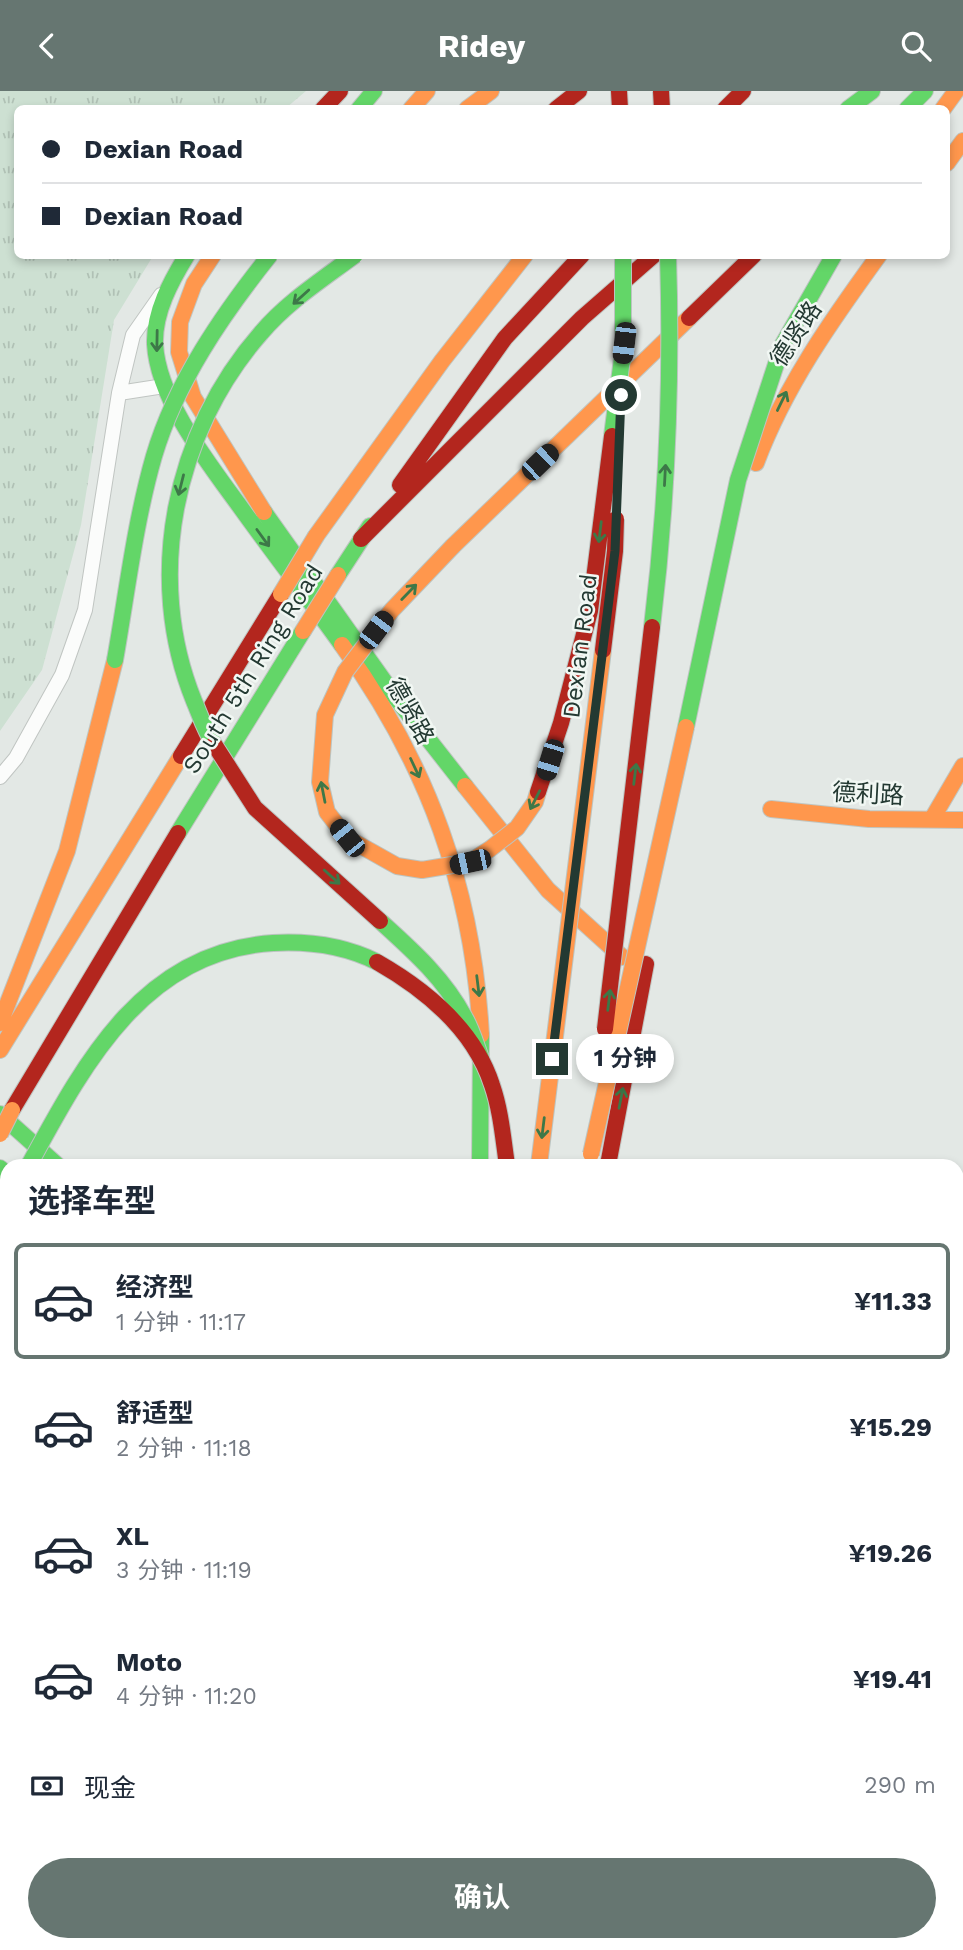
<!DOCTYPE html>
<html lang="zh">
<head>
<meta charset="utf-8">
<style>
	:root { --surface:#fff; --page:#f6f6f7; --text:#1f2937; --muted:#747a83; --line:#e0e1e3; --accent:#667671 }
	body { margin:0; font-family:"Work Sans","Noto Sans SC",sans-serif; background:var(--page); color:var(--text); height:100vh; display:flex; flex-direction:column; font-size:26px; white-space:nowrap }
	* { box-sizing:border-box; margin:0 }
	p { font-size:23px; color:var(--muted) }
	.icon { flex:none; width:38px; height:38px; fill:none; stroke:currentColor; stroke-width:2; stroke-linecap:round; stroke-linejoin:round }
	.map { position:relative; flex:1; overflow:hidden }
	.panel { position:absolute; left:0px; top:1068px; width:964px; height:793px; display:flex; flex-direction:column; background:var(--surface); border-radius:21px 21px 0 0; box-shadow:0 4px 10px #0003 }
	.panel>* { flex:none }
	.guide { position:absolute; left:14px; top:14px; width:936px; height:154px; border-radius:10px; box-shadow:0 4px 10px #0003; display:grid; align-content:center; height:154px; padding:0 28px; background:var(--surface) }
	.end { position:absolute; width:32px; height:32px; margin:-16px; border:9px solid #233932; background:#fff; box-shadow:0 0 0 4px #fff }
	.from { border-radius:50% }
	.bubble { position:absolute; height:49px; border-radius:24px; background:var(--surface); box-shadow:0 4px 10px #0003; font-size:23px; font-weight:700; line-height:49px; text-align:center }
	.car { position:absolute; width:21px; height:42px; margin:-21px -10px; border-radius:9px; box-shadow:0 0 5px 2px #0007; background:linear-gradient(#222 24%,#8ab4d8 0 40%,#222 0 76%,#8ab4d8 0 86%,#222 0) }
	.guide b { display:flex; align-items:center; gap:24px; height:66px; font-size:26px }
	.guide b+b { border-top:2px solid var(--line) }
	.guide i { width:18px; height:18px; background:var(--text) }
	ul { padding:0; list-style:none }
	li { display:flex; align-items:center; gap:21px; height:116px; margin:0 14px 10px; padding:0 14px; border:4px solid transparent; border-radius:10px }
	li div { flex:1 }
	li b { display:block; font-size:26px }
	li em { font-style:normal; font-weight:700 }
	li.on { border-color:var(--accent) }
	li>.icon { width:63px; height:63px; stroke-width:1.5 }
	h2 { padding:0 28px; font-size:32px; line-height:84px }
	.pay { display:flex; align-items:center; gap:18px; height:77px; padding:0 28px; font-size:26px }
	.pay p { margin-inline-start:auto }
	.button { display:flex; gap:14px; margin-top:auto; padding:14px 28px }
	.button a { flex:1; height:80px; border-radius:42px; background:var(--accent); color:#fff; font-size:28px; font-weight:700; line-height:80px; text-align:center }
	header { display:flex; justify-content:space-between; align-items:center; height:91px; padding:0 28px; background:var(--accent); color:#fff; font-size:32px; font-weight:700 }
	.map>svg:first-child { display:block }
	.park { fill:url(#park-tufts) }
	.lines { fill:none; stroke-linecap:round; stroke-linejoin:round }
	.street-casing { stroke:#c0c5c2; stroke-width:16 }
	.fast-casing { stroke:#c0c6c2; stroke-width:18 }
	.slow-casing { stroke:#c0c6c2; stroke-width:18 }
	.jam-casing { stroke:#c0c6c2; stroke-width:18 }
	.street { stroke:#fbfcfb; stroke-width:14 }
	.fast { stroke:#63d668; stroke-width:16 }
	.slow { stroke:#ff974d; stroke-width:16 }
	.jam { stroke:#b3261e; stroke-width:16 }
	.fast-bridge-casing { stroke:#bcc4c1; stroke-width:18; stroke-linecap:butt }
	.slow-bridge-casing { stroke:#bcc4c1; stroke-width:18; stroke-linecap:butt }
	.jam-bridge-casing { stroke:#bcc4c1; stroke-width:18; stroke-linecap:butt }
	.fast-bridge { stroke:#63d668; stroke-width:16 }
	.slow-bridge { stroke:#ff974d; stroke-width:16 }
	.jam-bridge { stroke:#b3261e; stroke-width:16 }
	.oneway { stroke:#3d7848 }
	.route { stroke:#233932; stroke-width:9 }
	.labels { text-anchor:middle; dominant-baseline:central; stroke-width:5; stroke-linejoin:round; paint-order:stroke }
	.street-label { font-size:24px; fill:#233932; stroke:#f1f7f3 }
</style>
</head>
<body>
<header><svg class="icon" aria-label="back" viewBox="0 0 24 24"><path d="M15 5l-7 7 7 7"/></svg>Ridey<svg class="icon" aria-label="search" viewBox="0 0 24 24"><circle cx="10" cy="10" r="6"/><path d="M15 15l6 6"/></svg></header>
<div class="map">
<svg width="963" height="1859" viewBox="0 0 963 1859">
	<defs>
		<pattern id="park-tufts" width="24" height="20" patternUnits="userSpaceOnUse" patternTransform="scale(1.75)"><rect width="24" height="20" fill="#cde0d2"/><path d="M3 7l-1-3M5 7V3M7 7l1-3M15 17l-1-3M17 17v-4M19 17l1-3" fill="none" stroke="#b0c1b5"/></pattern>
	</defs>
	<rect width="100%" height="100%" fill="#e3e8e5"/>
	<path class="park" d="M0,0H306L286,17L18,18V164L153,165L114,229L81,434L42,579L0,640Z"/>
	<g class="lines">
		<defs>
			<path id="street" d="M119,302L164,295
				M0,686L16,667L62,584L85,519L119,302L133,244L161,204"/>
			<path id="fast" d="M359,18L374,0
				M848,18L872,0
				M907,18L925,0
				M187,164C171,190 154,221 155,253C158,309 209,373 241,417C274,463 309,508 342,554
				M264,421L396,607L465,695
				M338,484L370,435
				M178,742L303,540
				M0,1023L57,1074
				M480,1074L481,944
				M0,1077L7,1084
				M444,1853V1859
				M839,1853L845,1859
				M912,1853L918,1859
				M468,1859L469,1853
				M527,1859L528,1853"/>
			<path id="slow" d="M411,18L427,0
				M467,18L491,0
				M943,18L956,0
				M947,72L963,50
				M213,164L194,193L180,231L179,261L193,306L264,421
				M756,372C785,295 831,230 879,164
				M316,445L442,270L525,164
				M453,455L689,227
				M342,554C428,673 473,797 481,944
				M465,695L548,799L622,866
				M771,718L869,728L963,729
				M932,728L963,675
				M0,932L67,760L115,569
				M0,959L181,665
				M0,1127L7,1114
				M495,1859L496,1853"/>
			<path id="jam" d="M619,0L620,18
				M323,18L340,0
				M556,18L579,0
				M725,18L743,0
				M689,227L754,164
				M400,394L505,247L582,164
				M361,448L582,227L654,164
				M181,665L281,503
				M12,1019L178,742
				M608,1074L646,873"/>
		</defs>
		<use href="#street" class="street-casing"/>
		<use href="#fast" class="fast-casing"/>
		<use href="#slow" class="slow-casing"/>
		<use href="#jam" class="jam-casing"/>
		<use href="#street" class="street"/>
		<use href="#fast" class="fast"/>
		<use href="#slow" class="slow"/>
		<use href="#jam" class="jam"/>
		<defs>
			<path id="fast-bridge" d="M623,164V269
				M612,345L624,252
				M652,536C667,413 672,288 668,164
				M115,569C127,501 135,431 154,365C176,291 222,224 270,164
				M686,636L738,389L782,255L834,164
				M214,653C205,640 200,624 194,610C144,487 174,341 261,242C287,211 323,188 355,164
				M380,830C412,859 444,887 465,927C472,939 476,954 481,967
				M29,1074C84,973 143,860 273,852C308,850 345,855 377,871"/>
			<path id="slow-bridge" d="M453,455L392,519L345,581L325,624L320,691L327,721L347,747L397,775L422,779L470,771L490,758L517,737L535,711L538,701
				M281,503L316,445
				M303,540L338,484
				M0,1043L12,1019
				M591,1063L686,636
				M539,1074L603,559"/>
			<path id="jam-bridge" d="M661,0L662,18
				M603,559L615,460L616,428
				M214,653L255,717L380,830
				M538,701L561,632L590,520L612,345
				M377,871C426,899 474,938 492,994C501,1020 503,1047 507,1074
				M605,938L652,536"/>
		</defs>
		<use href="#fast-bridge" class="fast-bridge-casing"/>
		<use href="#slow-bridge" class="slow-bridge-casing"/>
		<use href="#jam-bridge" class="jam-bridge-casing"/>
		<use href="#fast-bridge" class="fast-bridge"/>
		<use href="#slow-bridge" class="slow-bridge"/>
		<use href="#jam-bridge" class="jam-bridge"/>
	</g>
	<defs><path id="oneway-shaft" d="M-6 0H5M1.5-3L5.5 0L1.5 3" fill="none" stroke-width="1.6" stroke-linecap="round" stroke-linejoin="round" transform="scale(1.75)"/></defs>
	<g class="oneway">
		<use href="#oneway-shaft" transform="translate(301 206) rotate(138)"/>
		<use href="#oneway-shaft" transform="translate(157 250) rotate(91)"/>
		<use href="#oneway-shaft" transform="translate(782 310) rotate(-64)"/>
		<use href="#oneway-shaft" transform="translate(665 384) rotate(-87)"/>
		<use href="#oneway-shaft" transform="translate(181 394) rotate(104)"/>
		<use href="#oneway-shaft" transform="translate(600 441) rotate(97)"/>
		<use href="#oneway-shaft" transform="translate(263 447) rotate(54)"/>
		<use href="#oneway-shaft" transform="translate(409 501) rotate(-46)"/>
		<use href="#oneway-shaft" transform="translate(415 677) rotate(65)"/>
		<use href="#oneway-shaft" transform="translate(635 683) rotate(-83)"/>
		<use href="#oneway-shaft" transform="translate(323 701) rotate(-101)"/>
		<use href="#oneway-shaft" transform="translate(535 709) rotate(117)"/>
		<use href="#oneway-shaft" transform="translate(332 786) rotate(42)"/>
		<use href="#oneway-shaft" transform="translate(478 895) rotate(83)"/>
		<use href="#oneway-shaft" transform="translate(609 909) rotate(-83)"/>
		<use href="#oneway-shaft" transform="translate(621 1007) rotate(-79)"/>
		<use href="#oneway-shaft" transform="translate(543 1037) rotate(97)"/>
	</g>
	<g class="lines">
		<path class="route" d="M552,968L615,460L621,304"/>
	</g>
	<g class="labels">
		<g class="street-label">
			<text transform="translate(796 243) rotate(-57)">德贤路</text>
			<text transform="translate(580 555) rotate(-83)">Dexian Road</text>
			<text transform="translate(253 578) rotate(-58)">South 5th Ring Road</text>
			<text transform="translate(410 620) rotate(61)">德贤路</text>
			<text transform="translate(868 703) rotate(3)">德利路</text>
		</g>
	</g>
</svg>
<i class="end from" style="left:621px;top:304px"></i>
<i class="end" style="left:552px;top:968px"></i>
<div class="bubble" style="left:576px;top:943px;width:98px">1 分钟</div>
<i class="car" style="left:624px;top:252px;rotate:187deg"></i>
<i class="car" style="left:540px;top:371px;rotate:46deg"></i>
<i class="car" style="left:376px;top:539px;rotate:37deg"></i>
<i class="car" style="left:550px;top:669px;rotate:197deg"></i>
<i class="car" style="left:347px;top:747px;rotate:321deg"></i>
<i class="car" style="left:470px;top:771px;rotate:258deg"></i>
<div class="guide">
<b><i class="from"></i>Dexian Road</b>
<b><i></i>Dexian Road</b>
</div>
<section class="panel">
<h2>选择车型</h2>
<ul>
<li class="on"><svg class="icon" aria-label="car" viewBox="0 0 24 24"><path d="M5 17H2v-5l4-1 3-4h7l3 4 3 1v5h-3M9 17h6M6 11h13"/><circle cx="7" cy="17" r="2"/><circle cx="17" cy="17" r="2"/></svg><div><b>经济型</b><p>1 分钟 · 11:17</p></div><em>¥11.33</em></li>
<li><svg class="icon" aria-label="car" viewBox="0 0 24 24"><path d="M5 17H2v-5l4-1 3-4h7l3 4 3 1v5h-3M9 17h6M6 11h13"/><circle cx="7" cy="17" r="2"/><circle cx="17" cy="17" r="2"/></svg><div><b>舒适型</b><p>2 分钟 · 11:18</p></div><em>¥15.29</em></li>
<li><svg class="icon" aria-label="car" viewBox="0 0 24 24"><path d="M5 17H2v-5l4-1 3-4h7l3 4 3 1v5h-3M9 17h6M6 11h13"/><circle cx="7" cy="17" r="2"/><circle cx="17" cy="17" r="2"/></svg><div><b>XL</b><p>3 分钟 · 11:19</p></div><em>¥19.26</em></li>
<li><svg class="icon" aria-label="car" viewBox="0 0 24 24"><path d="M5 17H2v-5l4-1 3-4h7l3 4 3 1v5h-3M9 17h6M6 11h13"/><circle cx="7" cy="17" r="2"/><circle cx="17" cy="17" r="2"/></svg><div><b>Moto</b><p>4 分钟 · 11:20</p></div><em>¥19.41</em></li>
</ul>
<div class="pay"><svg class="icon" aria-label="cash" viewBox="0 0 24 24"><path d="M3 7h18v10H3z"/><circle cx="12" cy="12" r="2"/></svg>现金<p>290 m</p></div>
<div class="button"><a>确认</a></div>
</section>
</div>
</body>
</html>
